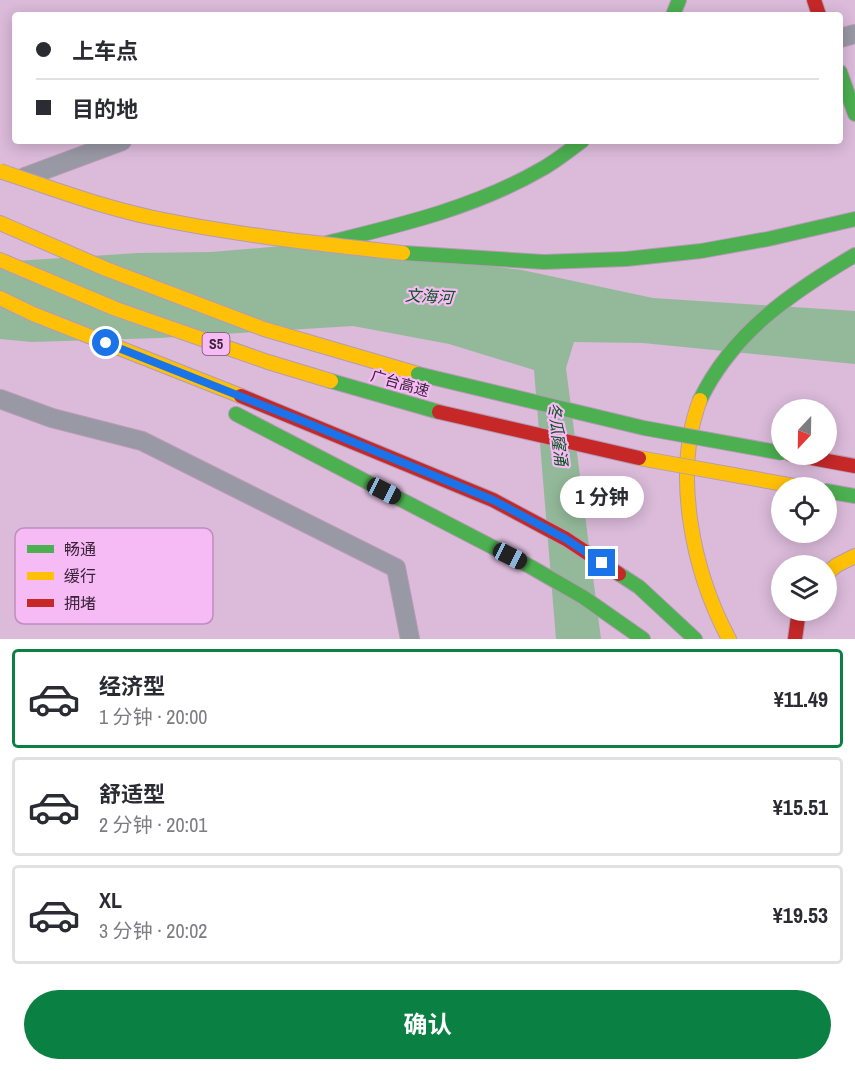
<!DOCTYPE html>
<html lang="zh">
<head>
<meta charset="utf-8">
<style>
	:root { --surface:#fff; --page:#f2f2f3; --text:#2b2b33; --muted:#7c7c81; --line:#e1e1e2; --accent:#0b8043 }
	body { margin:0; font-family:"Archivo Narrow","Noto Sans SC",sans-serif; background:var(--page); color:var(--text); height:100vh; display:flex; flex-direction:column; font-size:22px; white-space:nowrap }
	* { box-sizing:border-box; margin:0 }
	p { font-size:20px; color:var(--muted) }
	.icon { flex:none; width:33px; height:33px; fill:none; stroke:currentColor; stroke-width:2; stroke-linecap:round; stroke-linejoin:round }
	.map { position:relative; height:639px; overflow:hidden }
	.details { display:flex; flex-direction:column; background:var(--surface); flex:1 }
	.details>* { flex:none }
	.top-card { position:absolute; left:12px; top:12px; width:831px; height:132px; border-radius:6px; box-shadow:0 3px 15px #0003; display:grid; align-content:center; height:132px; padding:0 24px; background:var(--surface) }
	.needle { width:39px; rotate:202deg }
	.fabs { position:absolute; left:771px; top:399px; display:grid; gap:12px }
	.fabs a { display:grid; place-items:center; width:66px; height:66px; border-radius:50%; background:var(--surface); box-shadow:0 3px 15px #0003; font-size:30px }
	.end { position:absolute; width:27px; height:27px; margin:-14px; border:8px solid #1a73e8; background:#fff; box-shadow:0 0 0 3px #fff }
	.from { border-radius:50% }
	.bubble { position:absolute; height:42px; border-radius:21px; background:var(--surface); box-shadow:0 3px 15px #0003; font-size:20px; font-weight:700; line-height:42px; text-align:center }
	.car { position:absolute; width:18px; height:36px; margin:-18px -9px; border-radius:8px; box-shadow:0 0 4px 2px #0007; background:linear-gradient(#222 24%,#8ab4d8 0 40%,#222 0 76%,#8ab4d8 0 86%,#222 0) }
	.top-card b { display:flex; align-items:center; gap:21px; height:57px; font-size:22px }
	.top-card b+b { border-top:2px solid var(--line) }
	.top-card i { width:15px; height:15px; background:var(--text) }
	ul { padding:10px 0 0; list-style:none }
	li { display:flex; align-items:center; gap:18px; height:99px; margin:0 12px 9px; padding:0 12px; border:3px solid var(--line); border-radius:6px }
	li div { flex:1 }
	li b { display:block; font-size:22px }
	li em { font-style:normal; font-weight:700 }
	li.selected { border-color:var(--accent) }
	li>.icon { width:54px; height:54px; stroke-width:1.5 }
	.cta { display:flex; gap:12px; margin-top:auto; padding:12px 24px }
	.cta a { flex:1; height:69px; border-radius:36px; background:var(--accent); color:#fff; font-size:24px; font-weight:700; line-height:69px; text-align:center }
	.map>svg:first-child { display:block }
	.water { fill:#94b99a }
	.lines { fill:none; stroke-linecap:round; stroke-linejoin:round }
	.street-casing { stroke:#b59bb4; stroke-width:20 }
	.fast-casing { stroke:#b59bb4; stroke-width:16 }
	.slow-casing { stroke:#b59bb4; stroke-width:16 }
	.jam-casing { stroke:#b59bb4; stroke-width:16 }
	.street { stroke:#9998a5; stroke-width:18 }
	.fast { stroke:#4caf50; stroke-width:14 }
	.slow { stroke:#ffc107; stroke-width:14 }
	.jam { stroke:#c62828; stroke-width:14 }
	.fast-bridge-casing { stroke:#b59bb4; stroke-width:16; stroke-linecap:butt }
	.slow-bridge-casing { stroke:#b59bb4; stroke-width:16; stroke-linecap:butt }
	.jam-bridge-casing { stroke:#b59bb4; stroke-width:16; stroke-linecap:butt }
	.fast-bridge { stroke:#4caf50; stroke-width:14 }
	.slow-bridge { stroke:#ffc107; stroke-width:14 }
	.jam-bridge { stroke:#c62828; stroke-width:14 }
	.route { stroke:#1a73e8; stroke-width:8 }
	.labels { text-anchor:middle; dominant-baseline:central; stroke-width:4.5; stroke-linejoin:round; paint-order:stroke }
	.shield { fill:#f6baf4; stroke:#725071; stroke-width:1.5 }
	.shield-label { font-size:14px; font-weight:bold; fill:#3a2339 }
	.street-label { font-size:15px; fill:#3a2339; stroke:#f6baf4 }
	.water-label { font-size:16px; font-style:italic; fill:#09561f; stroke:#f6baf4 }
	.key { fill:#f6baf4; stroke:#be8dbc; stroke-width:1.5 }
	.key-label { font-size:16px; fill:#3a2339 }
</style>
</head>
<body>
<div class="map">
<svg width="855" height="639" viewBox="0 0 855 639">
	<rect width="100%" height="100%" fill="#dbbada"/>
	<path class="water" d="M318,243L522,270L653,298L855,311V364L643,343L574,342L566,368L601,639H556L534,370L449,344L353,326L159,338L32,342L0,339V262L138,253L211,252Z"/>
	<g class="lines">
		<defs>
			<path id="street" d="M840,38L855,34
				M25,177L122,141
				M0,399L52,418L142,441L396,568L410,639"/>
			<path id="fast" d="M673,15L679,0
				M840,72L855,114
				M327,243C400,225 474,208 540,170C555,162 568,151 582,141
				M626,259L701,251L768,239L855,219
				M331,381L439,412
				M700,400C732,333 792,292 855,255
				M236,414L531,567L583,597L643,639
				M826,491L855,496
				M619,574L639,587L695,639"/>
			<path id="slow" d="M0,223L106,269L264,329L418,374
				M0,260L116,309L268,362L331,381
				M0,298L33,314L241,396
				M700,400C672,474 693,572 729,639
				M826,574L837,565L855,556"/>
			<path id="jam" d="M814,0L819,15
				M241,396L493,500L566,539L619,574
				M790,454L855,466
				M795,639L799,610"/>
		</defs>
		<use href="#street" class="street-casing"/>
		<use href="#fast" class="fast-casing"/>
		<use href="#slow" class="slow-casing"/>
		<use href="#jam" class="jam-casing"/>
		<use href="#street" class="street"/>
		<use href="#fast" class="fast"/>
		<use href="#slow" class="slow"/>
		<use href="#jam" class="jam"/>
		<defs>
			<path id="fast-bridge" d="M403,253L544,262L626,259
				M418,374L644,428L782,453"/>
			<path id="slow-bridge" d="M0,171C51,188 101,207 154,218C236,235 320,244 403,253
				M639,458L806,488"/>
			<path id="jam-bridge" d="M439,412L639,458"/>
		</defs>
		<use href="#fast-bridge" class="fast-bridge-casing"/>
		<use href="#slow-bridge" class="slow-bridge-casing"/>
		<use href="#jam-bridge" class="jam-bridge-casing"/>
		<use href="#fast-bridge" class="fast-bridge"/>
		<use href="#slow-bridge" class="slow-bridge"/>
		<use href="#jam-bridge" class="jam-bridge"/>
	</g>
	<g class="lines">
		<path class="route" d="M106,343L300,420L493,500L566,539L602,563"/>
	</g>
	<g class="labels">
		<rect class="shield" x="202.5" y="333" width="27" height="22" rx="4.5"/>
		<g class="shield-label">
			<text x="216" y="344">S5</text>
		</g>
		<g class="street-label">
			<text transform="translate(400 383) rotate(16)">广台高速</text>
		</g>
		<g class="water-label">
			<text transform="translate(429 296) rotate(3)">文海河</text>
			<text transform="translate(558 434) rotate(83)">冬瓜窿涌</text>
		</g>
	</g>
	<rect x="15" y="528" width="198" height="96" rx="9" class="key"/>
	<rect x="27" y="545" width="27" height="8" fill="#4caf50"/>
	<rect x="27" y="572" width="27" height="8" fill="#ffc107"/>
	<rect x="27" y="599" width="27" height="8" fill="#c62828"/>
	<g class="key-label">
		<text x="64" y="555">畅通</text>
		<text x="64" y="582">缓行</text>
		<text x="64" y="609">拥堵</text>
	</g>
</svg>
<div class="fabs">
<a><svg class="needle" viewBox="-14 -14 28 28"><path d="M0-13l5 13h-10z" fill="#e53935"/><path d="M0 13l5-13h-10z" fill="#7c7c81"/></svg></a>
<a><svg class="icon" aria-label="locate" viewBox="0 0 24 24"><circle cx="12" cy="12" r="6"/><path d="M12 2v4M12 18v4M2 12h4M18 12h4"/></svg></a>
<a><svg class="icon" aria-label="layers" viewBox="0 0 24 24"><path d="M12 4l9 5-9 5-9-5zM3 14l9 5 9-5"/></svg></a>
</div>
<i class="end from" style="left:106px;top:343px"></i>
<i class="end" style="left:602px;top:563px"></i>
<div class="bubble" style="left:560px;top:476px;width:84px">1 分钟</div>
<i class="car" style="left:384px;top:491px;rotate:117deg"></i>
<i class="car" style="left:510px;top:556px;rotate:117deg"></i>
<div class="top-card">
<b><i class="from"></i>上车点</b>
<b><i></i>目的地</b>
</div>
</div>
<section class="details">
<ul>
<li class="selected"><svg class="icon" aria-label="car" viewBox="0 0 24 24"><path d="M5 17H2v-5l4-1 3-4h7l3 4 3 1v5h-3M9 17h6M6 11h13"/><circle cx="7" cy="17" r="2"/><circle cx="17" cy="17" r="2"/></svg><div><b>经济型</b><p>1 分钟 · 20:00</p></div><em>¥11.49</em></li>
<li><svg class="icon" aria-label="car" viewBox="0 0 24 24"><path d="M5 17H2v-5l4-1 3-4h7l3 4 3 1v5h-3M9 17h6M6 11h13"/><circle cx="7" cy="17" r="2"/><circle cx="17" cy="17" r="2"/></svg><div><b>舒适型</b><p>2 分钟 · 20:01</p></div><em>¥15.51</em></li>
<li><svg class="icon" aria-label="car" viewBox="0 0 24 24"><path d="M5 17H2v-5l4-1 3-4h7l3 4 3 1v5h-3M9 17h6M6 11h13"/><circle cx="7" cy="17" r="2"/><circle cx="17" cy="17" r="2"/></svg><div><b>XL</b><p>3 分钟 · 20:02</p></div><em>¥19.53</em></li>
</ul>
<div class="cta"><a>确认</a></div>
</section>
</body>
</html>
